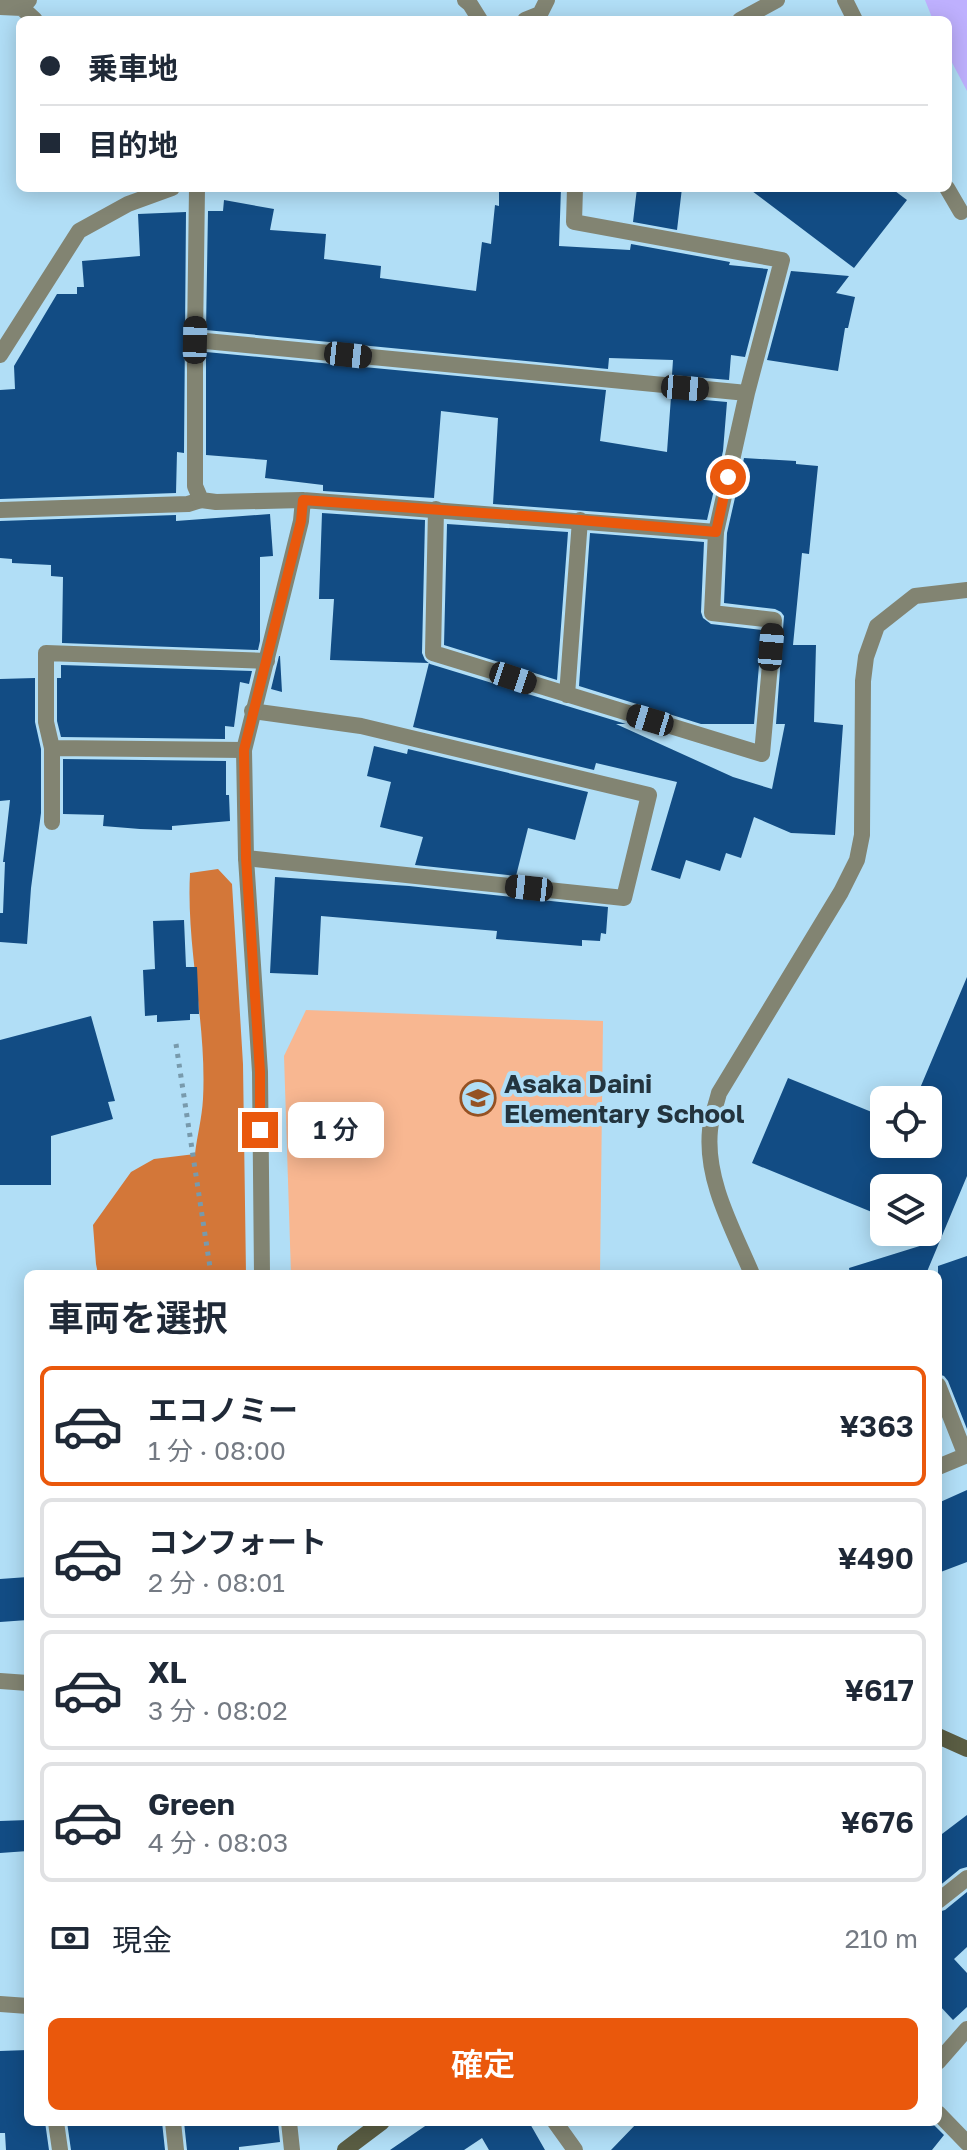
<!DOCTYPE html>
<html lang="ja">
<head>
<meta charset="utf-8">
<style>
	:root { --surface:#fff; --page:#f6f6f7; --text:#1f2937; --muted:#747a83; --line:#e0e1e3; --accent:#ea580c }
	body { margin:0; font-family:"Golos Text","Noto Sans JP",sans-serif; background:var(--page); color:var(--text); height:100vh; display:flex; flex-direction:column; font-size:30px; white-space:nowrap }
	* { box-sizing:border-box; margin:0 }
	p { font-size:26px; color:var(--muted) }
	.icon { flex:none; width:44px; height:44px; fill:none; stroke:currentColor; stroke-width:2; stroke-linecap:round; stroke-linejoin:round }
	.map { position:relative; flex:1; overflow:hidden }
	.side { position:absolute; left:24px; top:1270px; width:918px; height:856px; display:flex; flex-direction:column; background:var(--surface); border-radius:12px; box-shadow:0 4px 20px #0003 }
	.side>* { flex:none }
	.top-card { position:absolute; left:16px; top:16px; width:936px; height:176px; border-radius:12px; box-shadow:0 4px 20px #0003; display:grid; align-content:center; height:176px; padding:0 24px; background:var(--surface) }
	.controls { position:absolute; left:870px; top:1086px; display:grid; gap:16px }
	.controls a { display:grid; place-items:center; width:72px; height:72px; border-radius:12px; background:var(--surface); box-shadow:0 4px 20px #0003; font-size:40px }
	.end { position:absolute; width:36px; height:36px; margin:-18px; border:10px solid #ea580c; background:#fff; box-shadow:0 0 0 4px #fff }
	.from { border-radius:50% }
	.bubble { position:absolute; height:56px; border-radius:12px; background:var(--surface); box-shadow:0 4px 20px #0003; font-size:26px; font-weight:600; line-height:56px; text-align:center }
	.car { position:absolute; width:24px; height:48px; margin:-24px -12px; border-radius:10px; box-shadow:0 0 6px 2px #0007; background:linear-gradient(#222 24%,#8ab4d8 0 40%,#222 0 76%,#8ab4d8 0 86%,#222 0) }
	.top-card b { display:flex; align-items:center; gap:28px; height:76px; font-size:30px }
	.top-card b+b { border-top:2px solid var(--line) }
	.top-card i { width:20px; height:20px; background:var(--text) }
	ul { padding:0; list-style:none }
	li { display:flex; align-items:center; gap:24px; height:120px; margin:0 16px 12px; padding:0 8px; border:4px solid var(--line); border-radius:12px }
	li div { flex:1 }
	li b { display:block; font-size:30px }
	li em { font-style:normal; font-weight:600 }
	li.on { border-color:var(--accent) }
	li>.icon { width:72px; height:72px; stroke-width:1.5 }
	h2 { padding:0 24px; font-size:36px; line-height:96px }
	.pay { display:flex; align-items:center; gap:20px; height:88px; padding:0 24px; font-size:30px }
	.pay p { margin-inline-start:auto }
	.action { display:flex; gap:16px; margin-top:auto; padding:16px 24px }
	.action a { flex:1; height:92px; border-radius:12px; background:var(--accent); color:#fff; font-size:32px; font-weight:600; line-height:92px; text-align:center }
	.map>svg:first-child { display:block }
	.green { fill:#f8b791 }
	.forest { fill:#d37739 }
	.water { fill:#beb0fe }
	.building { fill:#124c84 }
	.lines { fill:none; stroke-linecap:round; stroke-linejoin:round }
	.path { stroke:#789aac; stroke-width:5; stroke-dasharray:4 6; stroke-linecap:butt }
	.lane { stroke:#828472; stroke-width:16 }
	.street { stroke:#828472; stroke-width:16 }
	.secondary { stroke:#5a5d43; stroke-width:16 }
	.route { stroke:#ea580c; stroke-width:10 }
	.labels { text-anchor:middle; dominant-baseline:central; stroke-width:8; stroke-linejoin:round; paint-order:stroke }
	.poi-label { font-size:26px; font-weight:bold; fill:#23343e; stroke:#b1def6; text-anchor:start }
</style>
</head>
<body>
<div class="map">
<svg width="967" height="2150" viewBox="0 0 967 2150">
	<rect width="100%" height="100%" fill="#b1def6"/>
	<path class="green" d="M306,1010L603,1021L600,1274H291L284,1056Z"/>
	<path class="forest" d="M218,869L232,884L243,1064L246,1274H98L96,1264L93,1225L131,1172L154,1159L195,1154C197,1136 202,1118 203,1099C207,1024 186,948 190,873Z"/>
	<path class="water" d="M925,0H967V91L948,55V20H933Z"/>
	<path class="building" d="M499,188H561L559,246L630,250L631,244L730,262L729,265L768,269L745,357L731,355L729,380L672,375L673,360L609,358L608,369L206,330L208,211H223L224,200L274,209L270,230L326,234L324,259L381,266L380,278L476,291L482,242L491,244L495,205L499,206Z
		M637,188H682L677,230L633,222Z
		M748,188H891L907,200L854,268Z
		M186,212L184,453L177,452L176,493L0,499V390L15,389L14,366L57,294H77V287H84L82,261L140,256L138,214Z
		M791,271L849,276L836,293L855,297L848,328H845L838,371L767,360Z
		M206,352L606,390L600,441L667,452L671,397L727,402L723,451L707,520L493,504L498,418L441,411L434,498L323,491V485L265,478L267,460L206,455Z
		M744,458L796,461V464L818,466L809,554L802,553L793,645H816L814,722L843,725L835,835L791,833L754,817L741,858L726,853L720,871L686,860L680,879L651,870L677,782L596,763L594,770L413,727L429,663L330,660L334,599H319L322,513L425,520L422,653L425,660L430,664L626,724H616L733,777L772,789L785,724H776L784,616L781,612L775,609L724,603L727,533Z
		M270,514L273,556L260,557V641L258,650L62,643L63,577L51,576V565L12,563V559L0,558V521L176,515V521Z
		M447,524L568,532L557,680L444,645Z
		M590,533L704,542L701,612L703,618L711,624L762,630L754,724H701L579,686Z
		M279,656H280L282,692L271,689Z
		M61,665L252,671L249,684L240,682L234,727L225,726V739L61,737L57,721V678H61Z
		M35,678V722L41,749V813L31,888L27,944L0,942V913H3L5,862H3L10,800L0,801V679Z
		M374,746L407,754L408,749L588,792L575,840L528,828L516,876L415,865L423,837L380,827L391,782L367,776Z
		M63,759L226,761V795H229L230,821L172,826V830L140,829L103,826L104,815L63,814Z
		M275,877L409,886L608,907L606,934L601,933L600,941L582,940V946L496,939L497,931L321,916L318,975L270,973Z
		M184,920L186,967H197L199,1014H190V1020L157,1022V1015L145,1016L143,970L155,969L153,921Z
		M967,977V1176L926,1274H850L849,1268L939,1240L920,1232H928V1188H884V1217L752,1163L788,1078L884,1117V1144H928V1100H915Z
		M91,1016L115,1101L108,1102L113,1119L51,1136V1185H0V1040Z
		M967,1256V1429L948,1381L944,1376L938,1374V1266Z
		M967,1490V1562L938,1573V1503Z
		M28,1577V1620L0,1622V1579Z
		M967,1815V1867L960,1869L938,1887V1837Z
		M28,1820V1851L0,1853V1821Z
		M967,1892V1947L954,1959L967,1973V2007L953,2020L938,2004V1912L945,1910Z
		M28,2050V2122H45L49,2150H6L5,2133H0V2051Z
		M67,2122H162L165,2150H71Z
		M184,2122H278L280,2142L239,2147V2150H187Z
		M431,2122H529L545,2150H489L482,2138L464,2150H390Z
		M638,2122H931L944,2135L932,2150H611Z"/>
	<g class="lines">
		<path class="path" d="M176,1044L211,1274"/>
		<path class="lane" d="M465,0L470,4L480,20
			M740,20L777,0
			M436,509L433,653L762,754L774,620L712,613L716,532
			M0,510L188,504L201,500
			M567,695L580,520
			M52,748L244,750
			M52,822V748L46,722V653L267,661
			M246,858L624,898L649,795L361,726L252,711
			M938,1385L966,1456
			M938,1467L967,1455
			M938,1901L967,1878
			M938,2062L967,2029
			M173,2122L176,2150
			M289,2122L292,2150"/>
		<path class="street" d="M845,0L855,20
			M0,7L22,8L29,0
			M22,8L35,20
			M525,20L540,14L547,0
			M197,188L195,340V486L201,500L216,502L303,500L716,532L747,393L782,260L574,222L575,188
			M947,188L961,212
			M195,340L747,393
			M0,355L79,231L128,204L172,188
			M262,1274L260,1072L246,858L244,750L301,521L303,500
			M752,1274C733,1229 705,1180 710,1130C711,1118 716,1105 719,1093L841,892L857,860L862,835L863,681L866,657L877,626L915,596L967,590
			M0,1681L28,1683
			M0,2004L28,2006
			M938,2113L967,2143
			M56,2122L60,2150
			M555,2122L575,2150"/>
		<path class="secondary" d="M938,1736L967,1749
			M345,2150L382,2122"/>
	</g>
	<g class="lines">
		<path class="route" d="M260,1130V1072L246,858L244,750L301,521L303,500L580,520L716,532L728,477"/>
	</g>
	<defs>
		<symbol id="school-ring" viewBox="-11 -11 22 22"><circle r="9.5" fill="#b1def6" stroke="#955123" stroke-width="1.5"/><path d="M0-5L7-2L0 1L-7-2ZM-4 1L0 2.5L4 1V4Q0 6-4 4Z" fill="#955123"/></symbol>
	</defs>
	<g fill-rule="evenodd">
		<use href="#school-ring" x="458" y="1078" width="40" height="40"/>
	</g>
	<g class="labels">
		<g class="poi-label">
			<text x="504" y="1083">Asaka Daini<tspan x="504" dy="30">Elementary School</tspan></text>
		</g>
	</g>
</svg>
<div class="controls">
<a><svg class="icon" aria-label="locate" viewBox="0 0 24 24"><circle cx="12" cy="12" r="6"/><path d="M12 2v4M12 18v4M2 12h4M18 12h4"/></svg></a>
<a><svg class="icon" aria-label="layers" viewBox="0 0 24 24"><path d="M12 4l9 5-9 5-9-5zM3 14l9 5 9-5"/></svg></a>
</div>
<i class="end from" style="left:728px;top:477px"></i>
<i class="end" style="left:260px;top:1130px"></i>
<div class="bubble" style="left:288px;top:1102px;width:96px">1 分</div>
<i class="car" style="left:195px;top:340px;rotate:1deg"></i>
<i class="car" style="left:348px;top:355px;rotate:96deg"></i>
<i class="car" style="left:685px;top:388px;rotate:95deg"></i>
<i class="car" style="left:771px;top:647px;rotate:5deg"></i>
<i class="car" style="left:513px;top:678px;rotate:108deg"></i>
<i class="car" style="left:650px;top:720px;rotate:287deg"></i>
<i class="car" style="left:529px;top:888px;rotate:276deg"></i>
<div class="top-card">
<b><i class="from"></i>乗車地</b>
<b><i></i>目的地</b>
</div>
<section class="side">
<h2>車両を選択</h2>
<ul>
<li class="on"><svg class="icon" aria-label="car" viewBox="0 0 24 24"><path d="M5 17H2v-5l4-1 3-4h7l3 4 3 1v5h-3M9 17h6M6 11h13"/><circle cx="7" cy="17" r="2"/><circle cx="17" cy="17" r="2"/></svg><div><b>エコノミー</b><p>1 分 · 08:00</p></div><em>¥363</em></li>
<li><svg class="icon" aria-label="car" viewBox="0 0 24 24"><path d="M5 17H2v-5l4-1 3-4h7l3 4 3 1v5h-3M9 17h6M6 11h13"/><circle cx="7" cy="17" r="2"/><circle cx="17" cy="17" r="2"/></svg><div><b>コンフォート</b><p>2 分 · 08:01</p></div><em>¥490</em></li>
<li><svg class="icon" aria-label="car" viewBox="0 0 24 24"><path d="M5 17H2v-5l4-1 3-4h7l3 4 3 1v5h-3M9 17h6M6 11h13"/><circle cx="7" cy="17" r="2"/><circle cx="17" cy="17" r="2"/></svg><div><b>XL</b><p>3 分 · 08:02</p></div><em>¥617</em></li>
<li><svg class="icon" aria-label="car" viewBox="0 0 24 24"><path d="M5 17H2v-5l4-1 3-4h7l3 4 3 1v5h-3M9 17h6M6 11h13"/><circle cx="7" cy="17" r="2"/><circle cx="17" cy="17" r="2"/></svg><div><b>Green</b><p>4 分 · 08:03</p></div><em>¥676</em></li>
</ul>
<div class="pay"><svg class="icon" aria-label="cash" viewBox="0 0 24 24"><path d="M3 7h18v10H3z"/><circle cx="12" cy="12" r="2"/></svg>現金<p>210 m</p></div>
<div class="action"><a>確定</a></div>
</section>
</div>
</body>
</html>
